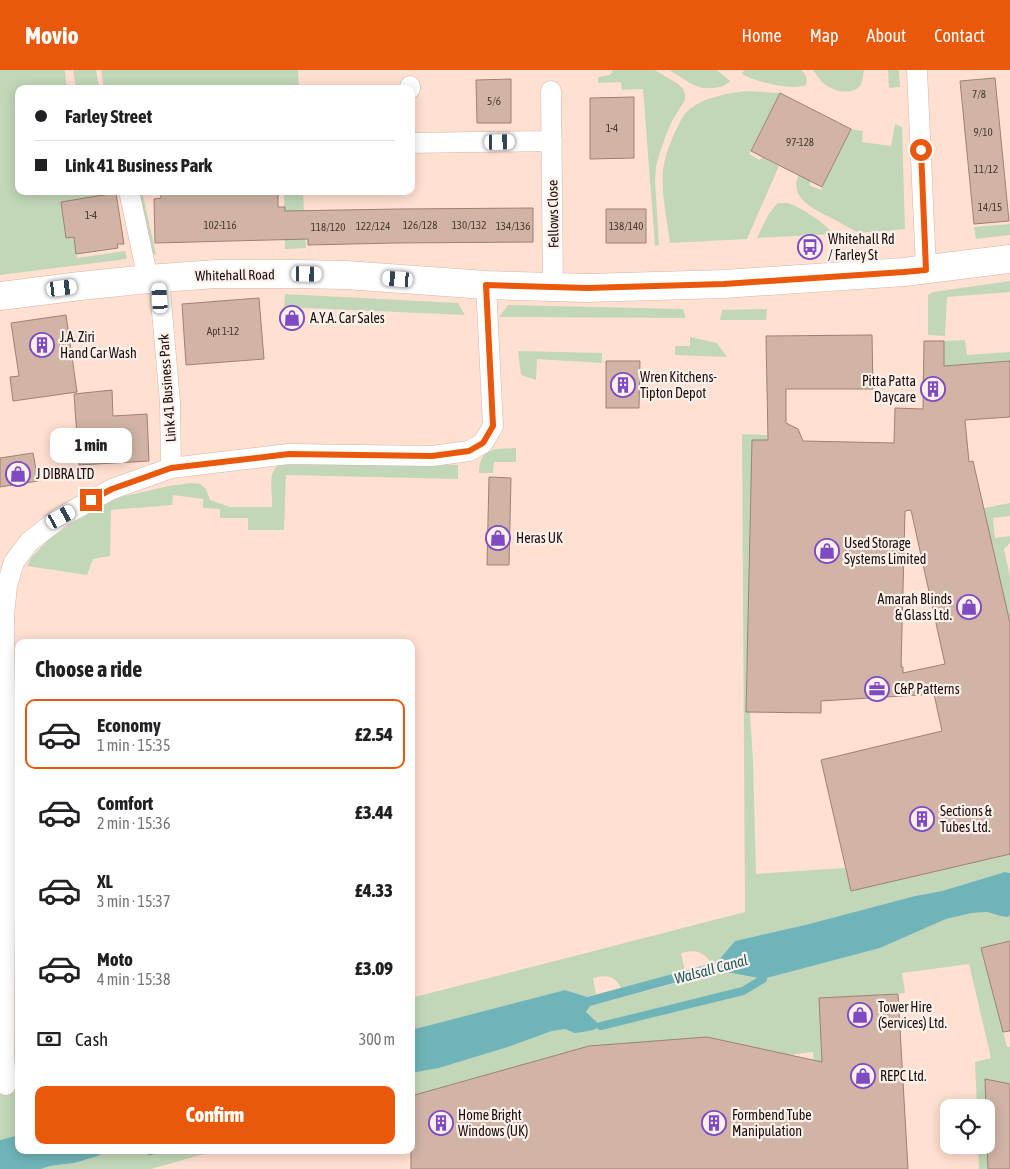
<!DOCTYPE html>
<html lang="en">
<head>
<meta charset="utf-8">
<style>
	:root { --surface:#fff; --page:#f2f2f2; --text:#202124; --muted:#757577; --line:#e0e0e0; --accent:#ea580c }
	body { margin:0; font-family:"Asap Condensed",sans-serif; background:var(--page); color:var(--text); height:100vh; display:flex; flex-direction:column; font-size:19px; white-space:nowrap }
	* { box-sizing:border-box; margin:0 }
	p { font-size:16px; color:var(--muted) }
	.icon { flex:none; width:28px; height:28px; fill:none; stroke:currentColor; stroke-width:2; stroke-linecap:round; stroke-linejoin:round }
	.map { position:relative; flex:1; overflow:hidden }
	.panel { position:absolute; left:15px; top:569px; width:400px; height:515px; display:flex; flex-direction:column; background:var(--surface); border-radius:10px; box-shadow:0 2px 12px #0003 }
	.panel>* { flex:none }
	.hud { position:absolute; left:15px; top:15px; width:400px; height:110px; border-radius:10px; box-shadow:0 2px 12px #0003; display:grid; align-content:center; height:110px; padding:0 20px; background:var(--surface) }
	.tools { position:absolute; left:940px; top:1029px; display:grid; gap:10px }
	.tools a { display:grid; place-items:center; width:55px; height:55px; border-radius:10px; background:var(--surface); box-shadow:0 2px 12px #0003; font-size:25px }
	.end { position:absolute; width:22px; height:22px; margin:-11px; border:6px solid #ea580c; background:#fff; box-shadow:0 0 0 2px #fff }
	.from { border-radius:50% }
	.bubble { position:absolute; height:35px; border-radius:10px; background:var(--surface); box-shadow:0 2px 12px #0003; font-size:16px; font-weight:800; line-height:35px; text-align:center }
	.car { position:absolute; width:15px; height:30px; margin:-15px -8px; border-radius:6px; box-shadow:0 0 4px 1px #0007; background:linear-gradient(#fff 24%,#345 0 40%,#fff 0 76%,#345 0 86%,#fff 0) }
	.hud b { display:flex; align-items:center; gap:18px; height:48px; font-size:19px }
	.hud b+b { border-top:1px solid var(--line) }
	.hud i { width:12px; height:12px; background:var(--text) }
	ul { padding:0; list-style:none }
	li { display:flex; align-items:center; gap:15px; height:70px; margin:0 10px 8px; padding:0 10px; border:2px solid transparent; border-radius:10px }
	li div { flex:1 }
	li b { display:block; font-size:19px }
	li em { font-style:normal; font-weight:800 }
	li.selected { border-color:var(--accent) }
	li>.icon { width:45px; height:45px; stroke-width:1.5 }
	h2 { padding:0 20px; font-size:22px; line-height:60px }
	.pay { display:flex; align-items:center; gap:12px; height:55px; padding:0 20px; font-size:19px }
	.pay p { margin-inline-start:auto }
	.action { display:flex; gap:10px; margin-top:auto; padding:10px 20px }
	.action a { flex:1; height:58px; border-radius:10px; background:var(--accent); color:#fff; font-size:20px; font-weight:800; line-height:58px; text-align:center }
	header { display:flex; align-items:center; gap:30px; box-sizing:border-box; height:70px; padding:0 25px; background:var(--accent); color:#fff }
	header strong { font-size:24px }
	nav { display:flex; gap:28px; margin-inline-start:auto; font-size:18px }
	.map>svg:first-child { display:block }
	.green { fill:#c2d7b8 }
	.water { fill:#6fb4b8 }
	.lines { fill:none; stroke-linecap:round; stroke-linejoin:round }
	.stream { stroke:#6fb4b8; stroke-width:8 }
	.building { fill:#d1b4a6; stroke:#9c8174; fill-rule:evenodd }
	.minor-casing { stroke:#d2b4a7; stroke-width:21 }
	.secondary-casing { stroke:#d2b4a7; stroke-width:29 }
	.minor { stroke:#fff; stroke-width:20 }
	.secondary { stroke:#fff; stroke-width:28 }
	.route { stroke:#ea580c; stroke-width:6 }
	.labels { text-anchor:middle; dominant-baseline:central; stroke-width:4.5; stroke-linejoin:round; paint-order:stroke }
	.number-label { font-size:11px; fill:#473831 }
	.street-label { font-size:14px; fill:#190f0a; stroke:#fef1ec }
	.poi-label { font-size:14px; fill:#190f0a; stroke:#fef1ec; text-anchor:start }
	.water-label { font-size:15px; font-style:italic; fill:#205b5e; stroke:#fef1ec }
</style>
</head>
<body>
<header>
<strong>Movio</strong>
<nav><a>Home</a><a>Map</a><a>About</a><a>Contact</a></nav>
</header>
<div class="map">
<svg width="1010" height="1099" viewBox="0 0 1010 1099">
	<rect width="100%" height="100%" fill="#ffe0d1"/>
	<path class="green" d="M0,0H65L67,19H19V121H114L116,123L61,132L66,168L74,167L77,188L125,181L127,189L0,205Z
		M73,0H96L99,16L76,19Z
		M101,0H298L299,19H104Z
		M613,0H655L678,14L683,19L685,24V30L672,51L666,65L660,82L656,97L655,111L659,175L655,176L643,19L622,20L621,12L598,13V7L610,5Z
		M669,0H717L730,11C725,16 719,18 712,18C695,20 684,8 669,0Z
		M744,0H801C806,4 808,8 806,15C792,21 756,12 742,4Z
		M813,0H864C863,5 863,12 860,16C852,26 831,21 823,13C819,9 816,4 813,0Z
		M888,0H899L900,17L889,18Z
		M746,21L780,23L749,84L760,90L762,87L779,96L747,169L670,173C667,150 661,124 663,100C665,85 671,70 678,56C681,50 685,42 691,38C706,27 728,23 746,21Z
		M895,54L902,57L905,159C892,160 872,163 859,162C853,161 845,155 839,152C822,143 786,130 799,105L811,111L809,115L821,120L851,59L863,61L862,72L891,76Z
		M137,121H142L156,184L152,185Z
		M284,121H303L306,178L285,179Z
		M778,133C779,133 786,133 787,133C798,135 828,155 833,164L757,168C763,156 768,142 778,133Z
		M1010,154V165L976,169L974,157Z
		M1010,211V222L947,227L945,266L928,265V225L933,222Z
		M285,224L458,233L465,245L284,237Z
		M508,235L683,239L686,248L499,247Z
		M767,239L766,250H720L722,240Z
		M690,267L717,273L727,287L675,285V276H690Z
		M965,270L967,285L1010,282V291L944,296V271Z
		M518,281L602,283V293L537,289L536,310L521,305Z
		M742,364L767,365V370H752L748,589L902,592L903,597L849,601L851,629L846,626V596L746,595V641L750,642L753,691L756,804L845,798L851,821L1010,784V803L1005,802L942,821L915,826L805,855L735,871L717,892L712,894C703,881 696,879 681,883L685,901L621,918C614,905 606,905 593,908L596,924L586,927L565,920L411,960V928L745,842Z
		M516,378V392H494L493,403H479C479,377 496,379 516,378Z
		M285,391L458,395V409L286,405L284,460H248V448H220V439L203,438V429L173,425L172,435L111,440L110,486L93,489L87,505L27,496L31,488L51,467L92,441L116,428L169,416L191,413L200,414L206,419L210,430L230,437H272C273,419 265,399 285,391Z
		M1010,433V446L993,448L995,468L1010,466V473L1004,479L1010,507V553L984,438Z
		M987,842C995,845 1002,848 1010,845V871L981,878L1007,977H1010V1014L985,1009L986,1037H977L975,992L991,988L969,894L902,903L905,923L819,929L828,1099H819L813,982L788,985L707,967L411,1026V1003L439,998L508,977L552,961L565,959L573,963L600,956L586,942L590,936L721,901L751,907L763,909L880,878L946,849L972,843Z
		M19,948V1065L0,1070V1016L14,1014L17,949Z
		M986,1049L988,1099H979L978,1075H986Z
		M111,1080L119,1081L125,1084L149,1080H218L151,1099H41L50,1096L74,1093L98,1086L105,1081Z"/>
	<path class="water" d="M1005,802L1010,803V845L1008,847L1000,846L987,842L972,843L946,849L880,878L763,909L721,901L714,902L590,936L586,942L601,956L593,960L582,962L574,963L565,959L552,961L508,977L439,998L411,1003V960L565,920L587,927L717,892L735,871L805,855L915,826L942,821Z
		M19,1065V1080H111L105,1081L98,1086L74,1093L50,1096L41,1099H0V1070Z"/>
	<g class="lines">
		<path class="stream" d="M601,956L743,921L763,909
			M150,1081L154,1080"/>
	</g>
	<path class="building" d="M995,8L1009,151L974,154L960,11Z
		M511,9V53H477L476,10Z
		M780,23L851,59L822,117L751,81Z
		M634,27V88L590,89V28Z
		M161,121H278V137H285V141L398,139L533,138V172L395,173L308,175V169L155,173L154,129L161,128Z
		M116,123L124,174H117L118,178L76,184L74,167L66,168L61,132Z
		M606,139H646V173H606Z
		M259,228L264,289L186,295L182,234Z
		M66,245L77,322L13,331L10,307L19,306L11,253Z
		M872,265L873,319H786V353L798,359L803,371L894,373L895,338L923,339L924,271H944V296L1010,291V347L965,350L969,392L973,391L1010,553V784L851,821L821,690L942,661L934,624L821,631V643L746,642L752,370H768L766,266ZM911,440L945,594L903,603V597H901L905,441Z
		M606,291H640L639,338H606Z
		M112,320L113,346L147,344L149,391L79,395L74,324Z
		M33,383L38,411L0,417V388Z
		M489,407L511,408L509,495H487Z
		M1010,871V961L1003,962L981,878Z
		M898,924L908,1099H411V1026L589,976L707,967L822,992L819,928Z
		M985,1009L1010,1014V1099H988Z"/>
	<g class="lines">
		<defs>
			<path id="minor" d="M917,0L926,199
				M410,16V19
				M551,21L553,217
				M411,73L552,71
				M129,121L148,209
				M159,208L170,332L171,398
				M6,1015L4,985L6,707L4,546L7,515L14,492L29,472L61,447L112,419L171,398L289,384L432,386L469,381L483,373L493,356L486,215"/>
			<path id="secondary" d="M0,226L80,216L148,209L216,204H297L346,205L486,215L587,218L724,214L904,202L1010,189"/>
		</defs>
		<use href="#minor" class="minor-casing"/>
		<use href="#secondary" class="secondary-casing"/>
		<use href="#minor" class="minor"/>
		<use href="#secondary" class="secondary"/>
	</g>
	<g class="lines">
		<path class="route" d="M91,430L112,419L171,398L289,384L432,386L469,381L483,373L493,356L486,215L587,218L724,214L904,202L926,200L921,80"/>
	</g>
	<defs>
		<symbol id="bus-ring" viewBox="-11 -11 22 22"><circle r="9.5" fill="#fef1ec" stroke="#7f4bc2" stroke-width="1.5"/><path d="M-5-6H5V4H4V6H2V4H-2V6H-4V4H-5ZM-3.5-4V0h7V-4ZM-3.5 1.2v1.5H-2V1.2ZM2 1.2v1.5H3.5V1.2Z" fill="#7f4bc2"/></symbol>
		<symbol id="shop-ring" viewBox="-11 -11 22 22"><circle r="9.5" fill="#fef1ec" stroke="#7f4bc2" stroke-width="1.5"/><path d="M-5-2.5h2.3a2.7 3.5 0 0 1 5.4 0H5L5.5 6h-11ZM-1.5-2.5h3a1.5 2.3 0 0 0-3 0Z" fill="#7f4bc2"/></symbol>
		<symbol id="building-ring" viewBox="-11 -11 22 22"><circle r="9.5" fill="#fef1ec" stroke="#7f4bc2" stroke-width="1.5"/><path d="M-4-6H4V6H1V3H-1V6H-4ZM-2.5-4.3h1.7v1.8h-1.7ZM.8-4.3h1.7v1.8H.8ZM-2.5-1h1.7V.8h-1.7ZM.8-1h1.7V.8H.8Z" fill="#7f4bc2"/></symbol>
		<symbol id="office-ring" viewBox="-11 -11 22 22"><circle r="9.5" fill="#fef1ec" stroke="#7f4bc2" stroke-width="1.5"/><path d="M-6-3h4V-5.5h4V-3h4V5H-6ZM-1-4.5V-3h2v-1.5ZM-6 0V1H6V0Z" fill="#7f4bc2"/></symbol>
	</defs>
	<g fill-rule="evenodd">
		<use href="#bus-ring" x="796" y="163" width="28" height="28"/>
		<use href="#shop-ring" x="278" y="234" width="28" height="28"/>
		<use href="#building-ring" x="28" y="261" width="28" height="28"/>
		<use href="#building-ring" x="609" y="301" width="28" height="28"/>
		<use href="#building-ring" x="919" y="305" width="28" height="28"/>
		<use href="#shop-ring" x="4" y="390" width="28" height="28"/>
		<use href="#shop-ring" x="484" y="454" width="28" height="28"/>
		<use href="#shop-ring" x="813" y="467" width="28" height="28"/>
		<use href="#shop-ring" x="955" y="523" width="28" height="28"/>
		<use href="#office-ring" x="863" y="605" width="28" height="28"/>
		<use href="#building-ring" x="908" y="735" width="28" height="28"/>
		<use href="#shop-ring" x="846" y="931" width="28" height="28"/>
		<use href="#shop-ring" x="849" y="992" width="28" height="28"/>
		<use href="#building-ring" x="427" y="1039" width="28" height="28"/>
		<use href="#building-ring" x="700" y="1039" width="28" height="28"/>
	</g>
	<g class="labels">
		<g class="number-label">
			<text x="979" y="24">7/8</text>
			<text x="494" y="31">5/6</text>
			<text x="612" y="58">1-4</text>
			<text x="983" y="62">9/10</text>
			<text x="800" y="72">97-128</text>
			<text x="986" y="99">11/12</text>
			<text x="990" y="137">14/15</text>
			<text x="91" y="145">1-4</text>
			<text x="220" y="155">102-116</text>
			<text x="420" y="155">126/128</text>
			<text x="469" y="155">130/132</text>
			<text x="373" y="156">122/124</text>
			<text x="513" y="156">134/136</text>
			<text x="626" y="156">138/140</text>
			<text x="328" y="157">118/120</text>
			<text x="223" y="261">Apt 1-12</text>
		</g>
		<g class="street-label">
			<text transform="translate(553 144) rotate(-91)">Fellows Close</text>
			<text transform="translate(235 205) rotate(-1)">Whitehall Road</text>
			<text transform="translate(167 318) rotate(-94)">Link 41 Business Park</text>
		</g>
		<g class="poi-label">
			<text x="828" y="169">Whitehall Rd<tspan x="828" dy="16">/ Farley St</tspan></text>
			<text x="310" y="248">A.Y.A. Car Sales</text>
			<text x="60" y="267">J.A. Ziri<tspan x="60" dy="16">Hand Car Wash</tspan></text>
			<text x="640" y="307">Wren Kitchens-<tspan x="640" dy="16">Tipton Depot</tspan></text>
			<text x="916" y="311" text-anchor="end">Pitta Patta<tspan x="916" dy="16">Daycare</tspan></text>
			<text x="36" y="404">J DIBRA LTD</text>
			<text x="516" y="468">Heras UK</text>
			<text x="844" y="473">Used Storage<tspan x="844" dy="16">Systems Limited</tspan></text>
			<text x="952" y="529" text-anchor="end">Amarah Blinds<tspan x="952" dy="16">&amp; Glass Ltd.</tspan></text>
			<text x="894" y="619">C&amp;P Patterns</text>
			<text x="940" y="741">Sections &amp;<tspan x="940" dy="16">Tubes Ltd.</tspan></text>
			<text x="878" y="937">Tower Hire<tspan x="878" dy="16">(Services) Ltd.</tspan></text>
			<text x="880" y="1006">REPC Ltd.</text>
			<text x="458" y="1045">Home Bright<tspan x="458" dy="16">Windows (UK)</tspan></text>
			<text x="732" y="1045">Formbend Tube<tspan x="732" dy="16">Manipulation</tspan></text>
		</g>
		<g class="water-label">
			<text transform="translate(711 899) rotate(-15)">Walsall Canal</text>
		</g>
	</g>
</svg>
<div class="tools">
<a><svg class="icon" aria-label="locate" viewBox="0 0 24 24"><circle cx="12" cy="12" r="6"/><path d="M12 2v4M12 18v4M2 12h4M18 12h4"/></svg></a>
</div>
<i class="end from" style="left:921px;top:80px"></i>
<i class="end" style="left:91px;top:430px"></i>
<div class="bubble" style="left:50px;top:358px;width:82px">1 min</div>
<i class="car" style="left:500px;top:72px;rotate:89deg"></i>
<i class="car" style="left:307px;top:204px;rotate:91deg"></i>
<i class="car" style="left:398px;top:209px;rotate:274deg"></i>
<i class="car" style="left:62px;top:218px;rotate:83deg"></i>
<i class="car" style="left:160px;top:228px;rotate:356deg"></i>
<i class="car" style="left:61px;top:447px;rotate:61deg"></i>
<div class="hud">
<b><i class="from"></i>Farley Street</b>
<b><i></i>Link 41 Business Park</b>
</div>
<section class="panel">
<h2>Choose a ride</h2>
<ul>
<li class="selected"><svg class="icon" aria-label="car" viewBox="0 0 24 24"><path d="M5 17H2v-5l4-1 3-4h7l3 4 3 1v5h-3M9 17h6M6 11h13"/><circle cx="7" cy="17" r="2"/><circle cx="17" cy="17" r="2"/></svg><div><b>Economy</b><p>1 min · 15:35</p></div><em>£2.54</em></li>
<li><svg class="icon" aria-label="car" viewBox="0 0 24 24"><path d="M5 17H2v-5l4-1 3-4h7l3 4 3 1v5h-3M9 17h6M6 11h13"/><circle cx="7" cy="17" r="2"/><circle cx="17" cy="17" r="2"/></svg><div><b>Comfort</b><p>2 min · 15:36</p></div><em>£3.44</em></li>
<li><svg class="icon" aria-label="car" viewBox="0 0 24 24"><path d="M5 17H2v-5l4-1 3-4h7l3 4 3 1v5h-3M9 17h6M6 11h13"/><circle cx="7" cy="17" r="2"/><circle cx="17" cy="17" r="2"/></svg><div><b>XL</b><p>3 min · 15:37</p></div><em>£4.33</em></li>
<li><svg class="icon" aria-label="car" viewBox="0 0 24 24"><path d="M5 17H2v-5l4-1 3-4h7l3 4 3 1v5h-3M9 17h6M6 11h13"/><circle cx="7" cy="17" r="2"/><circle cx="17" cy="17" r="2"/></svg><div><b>Moto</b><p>4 min · 15:38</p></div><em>£3.09</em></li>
</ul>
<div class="pay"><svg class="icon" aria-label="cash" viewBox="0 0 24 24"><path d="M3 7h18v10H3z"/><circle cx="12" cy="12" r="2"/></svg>Cash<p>300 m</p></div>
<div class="action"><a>Confirm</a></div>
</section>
</div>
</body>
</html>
